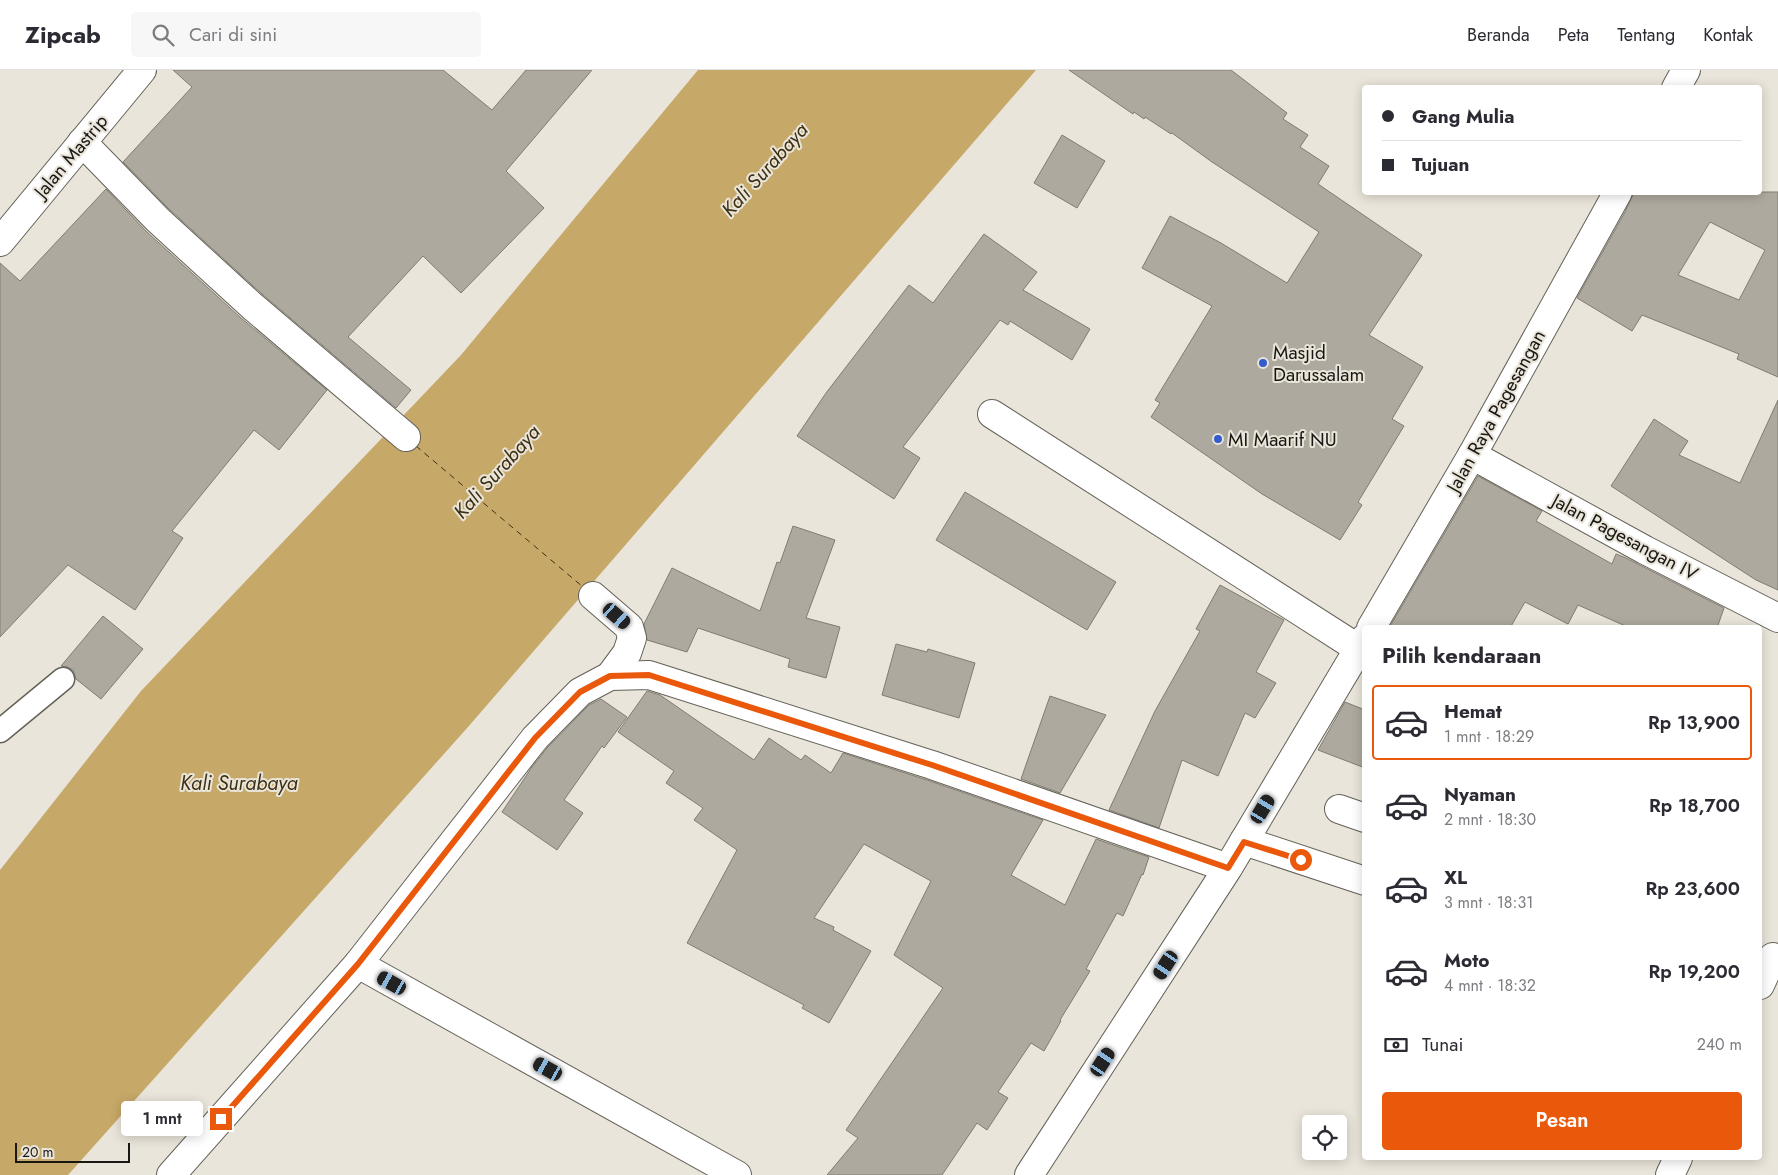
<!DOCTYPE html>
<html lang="id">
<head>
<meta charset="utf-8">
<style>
	:root { --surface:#fff; --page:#f7f7f7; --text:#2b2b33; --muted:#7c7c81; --line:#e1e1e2; --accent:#ea580c }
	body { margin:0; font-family:Jost,sans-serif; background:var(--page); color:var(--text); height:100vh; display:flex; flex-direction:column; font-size:19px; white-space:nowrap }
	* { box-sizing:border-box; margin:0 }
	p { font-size:16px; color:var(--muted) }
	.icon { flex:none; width:28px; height:28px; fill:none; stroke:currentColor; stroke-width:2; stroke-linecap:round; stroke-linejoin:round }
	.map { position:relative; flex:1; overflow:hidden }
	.drawer { position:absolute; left:1362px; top:555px; width:400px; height:535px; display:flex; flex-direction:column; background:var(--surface); border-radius:5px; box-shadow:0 2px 12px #0003 }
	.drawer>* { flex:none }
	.hud { position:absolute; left:1362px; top:15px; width:400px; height:110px; border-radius:5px; box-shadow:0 2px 12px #0003; display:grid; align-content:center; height:110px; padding:0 20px; background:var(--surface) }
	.fabs { position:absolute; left:1302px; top:1045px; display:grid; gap:10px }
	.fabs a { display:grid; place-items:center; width:45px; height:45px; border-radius:5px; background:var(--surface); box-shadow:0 2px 12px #0003; font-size:25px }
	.scale { position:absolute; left:15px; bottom:12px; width:115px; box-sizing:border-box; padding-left:5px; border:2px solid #191714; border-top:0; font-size:14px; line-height:18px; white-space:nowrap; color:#191714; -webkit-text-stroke:4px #eae5da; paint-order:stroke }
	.end { position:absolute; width:22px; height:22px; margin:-11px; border:6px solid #ea580c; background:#fff; box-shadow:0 0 0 2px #fff }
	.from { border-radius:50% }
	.bubble { position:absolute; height:35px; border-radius:5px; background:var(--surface); box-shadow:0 2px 12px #0003; font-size:16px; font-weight:600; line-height:35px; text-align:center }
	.car { position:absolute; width:15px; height:30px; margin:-15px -8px; border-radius:6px; box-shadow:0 0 4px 1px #0007; background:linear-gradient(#222 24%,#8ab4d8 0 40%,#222 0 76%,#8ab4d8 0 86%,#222 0) }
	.hud b { display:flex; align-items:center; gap:18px; height:48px; font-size:19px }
	.hud b+b { border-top:1px solid var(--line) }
	.hud i { width:12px; height:12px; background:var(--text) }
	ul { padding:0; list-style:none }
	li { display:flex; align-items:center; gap:15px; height:75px; margin:0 10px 8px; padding:0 10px; border:2px solid transparent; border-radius:5px }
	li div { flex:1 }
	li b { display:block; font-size:19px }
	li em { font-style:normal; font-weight:600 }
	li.current { border-color:var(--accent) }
	li>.icon { width:45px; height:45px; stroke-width:1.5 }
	h2 { padding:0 20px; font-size:22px; line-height:60px }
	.pay { display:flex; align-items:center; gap:12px; height:55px; padding:0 20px; font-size:19px }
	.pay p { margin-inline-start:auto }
	.cta { display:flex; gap:10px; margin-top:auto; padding:10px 20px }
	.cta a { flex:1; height:58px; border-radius:5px; background:var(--accent); color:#fff; font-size:20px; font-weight:600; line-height:58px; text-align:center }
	header { display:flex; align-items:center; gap:30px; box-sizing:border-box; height:70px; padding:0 25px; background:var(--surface); border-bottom:1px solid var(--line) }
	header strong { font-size:24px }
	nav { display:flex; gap:28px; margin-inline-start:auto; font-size:18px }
	.search { width:350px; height:45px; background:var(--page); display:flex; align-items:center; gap:12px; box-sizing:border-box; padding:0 18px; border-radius:5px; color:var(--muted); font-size:19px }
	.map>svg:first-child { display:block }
	.water { fill:#c6a868 }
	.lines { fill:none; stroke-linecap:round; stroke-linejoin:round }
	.ferry { stroke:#3d3013; stroke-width:1; stroke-dasharray:6 5; stroke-linecap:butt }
	.building { fill:#aea99f; stroke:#817c73; fill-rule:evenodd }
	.lane-casing { stroke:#656158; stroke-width:25 }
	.street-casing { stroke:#656158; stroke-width:30 }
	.secondary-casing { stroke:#656158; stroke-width:30 }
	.primary-casing { stroke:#656158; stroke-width:30 }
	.lane { stroke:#fff; stroke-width:22 }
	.street { stroke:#fff; stroke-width:28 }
	.secondary { stroke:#fff; stroke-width:28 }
	.primary { stroke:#fff; stroke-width:28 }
	.route { stroke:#ea580c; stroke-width:6 }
	.poi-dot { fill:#335ccc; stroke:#eae5da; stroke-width:2 }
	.labels { text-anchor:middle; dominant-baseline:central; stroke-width:4; stroke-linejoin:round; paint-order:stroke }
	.street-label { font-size:19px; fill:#191714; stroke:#eae5da }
	.poi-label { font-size:19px; fill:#191714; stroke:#eae5da; text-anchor:start }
	.water-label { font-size:20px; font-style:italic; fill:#3d3013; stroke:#eae5da }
</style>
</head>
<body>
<header>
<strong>Zipcab</strong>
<div class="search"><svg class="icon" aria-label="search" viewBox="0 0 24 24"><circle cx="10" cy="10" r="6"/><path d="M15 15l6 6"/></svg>Cari di sini</div>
<nav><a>Beranda</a><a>Peta</a><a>Tentang</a><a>Kontak</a></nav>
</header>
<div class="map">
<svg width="1778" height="1105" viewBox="0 0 1778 1105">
	<rect width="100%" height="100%" fill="#eae5da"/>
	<path class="water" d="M698,0H1036L468,657L68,1105H0V800L141,621L461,285Z"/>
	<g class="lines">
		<path class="ferry" d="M416,376L583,517"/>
	</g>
	<path class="building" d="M173,0H443L492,40L526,0H592L506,101L544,138L461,223L423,186L348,267L411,320L396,338L262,224L169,139L123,92L192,17Z
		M1069,0H1231L1287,43L1283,49L1308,65L1300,77L1329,96L1318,114L1422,185L1369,265L1423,297L1392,349L1404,356L1358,432L1362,435L1340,470L1262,424L1151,347L1160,333L1155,330L1212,236L1142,198L1170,146L1221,173L1287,213L1319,162L1212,92L1172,63L1171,64L1145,47L1144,49L1134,42L1133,44Z
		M1062,65L1105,91L1077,138L1034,113Z
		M106,119L147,162L241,248L327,320L279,380L254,360L172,461L183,468L135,540L68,495L0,567V193L20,211Z
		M1634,122H1778V307L1737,289L1739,284L1642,245L1632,261L1577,228L1625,142ZM1710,152L1765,180L1739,230L1678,205Z
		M984,164L1037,202L1023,220L1090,259L1072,290L1010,251L1008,255L1000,250L903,377L920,388L894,429L797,366L826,323L909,215L933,233Z
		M1778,330V520L1756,510L1611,416L1654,349L1688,371L1679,385L1740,413Z
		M1478,406L1542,441L1536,451L1612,494L1616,484L1626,488L1724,538L1717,558H1630L1578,535L1568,554L1525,532L1510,558H1389Z
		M965,422L1116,512L1087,560L936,470Z
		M793,456L835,470L806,548L840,557L826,608L788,597L790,589L698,558L687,582L647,570L644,554L672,498L760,541L777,492L780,493Z
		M1220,515L1284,550L1256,602L1276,613L1255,648L1245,643L1218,706L1182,690L1159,758L1109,740L1155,641L1200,561L1196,559Z
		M103,546L143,579L101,629L76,609L73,600L67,597L61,596Z
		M896,574L927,582L928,579L975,593L959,648L882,625Z
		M647,621L660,625L754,690L769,668L801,690L805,685L831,703L843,683L927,710L1043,750L1011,805L1065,835L1096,769L1149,787L1143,805L1142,804L1123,846L1117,843L1086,899L1090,901L1060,950L1061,951L1044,981L1031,973L998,1022L1008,1028L987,1060L977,1053L942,1105H827L858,1068L846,1060L943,918L894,885L931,811L864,774L814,848L834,857L833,860L871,881L829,953L802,938L804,935L687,873L737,780L694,750L703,738L666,713L674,701L618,662Z
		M1050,626L1106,645L1060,723L1021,709Z
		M601,629L627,647L604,678L602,676L564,730L583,743L557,780L502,742L532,697L547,678L589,635Z
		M1345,632L1365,640V698L1318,680Z"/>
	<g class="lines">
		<defs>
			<path id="lane" d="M0,661L63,609"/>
			<path id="street" d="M82,72L158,150L252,236L406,367
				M992,344L1359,579
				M1472,385L1645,480L1778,548
				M593,526L629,557L632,568L627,583L610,606
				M1339,739L1365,748
				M1244,771L1365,811
				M358,894L737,1105
				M1760,915L1773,887
				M1670,1105L1678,1088"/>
			<path id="secondary" d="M1676,18L1686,0
				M1371,558L1472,385L1618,122
				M171,1105L358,894L535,668L580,622L610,606L649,605L932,695L1228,798
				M1029,1105L1228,798L1365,568"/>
			<path id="primary" d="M0,172L142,0"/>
		</defs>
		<use href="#lane" class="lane-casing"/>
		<use href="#street" class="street-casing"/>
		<use href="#secondary" class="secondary-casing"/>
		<use href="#primary" class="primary-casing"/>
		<use href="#lane" class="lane"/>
		<use href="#street" class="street"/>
		<use href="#secondary" class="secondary"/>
		<use href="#primary" class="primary"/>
	</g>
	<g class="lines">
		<path class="route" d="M221,1049L358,894L535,668L580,622L610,606L649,605L932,695L1228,798L1244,772L1301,790"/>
	</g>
	<g class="poi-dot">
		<circle cx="1263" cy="293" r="5"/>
		<circle cx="1218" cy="369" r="5"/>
	</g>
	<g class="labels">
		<g class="street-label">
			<text transform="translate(71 86) rotate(-50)">Jalan Mastrip</text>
			<text transform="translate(1496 341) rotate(-61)">Jalan Raya Pagesangan</text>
			<text transform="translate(1625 467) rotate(28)">Jalan Pagesangan IV</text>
		</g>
		<g class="poi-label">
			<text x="1273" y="282">Masjid<tspan x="1273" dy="22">Darussalam</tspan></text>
			<text x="1228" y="369">MI Maarif NU</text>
		</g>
		<g class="water-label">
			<text transform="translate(765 100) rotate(-48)">Kali Surabaya</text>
			<text transform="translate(497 402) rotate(-48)">Kali Surabaya</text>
			<text x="239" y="713">Kali Surabaya</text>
		</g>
	</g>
</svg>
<div class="fabs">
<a><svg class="icon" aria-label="locate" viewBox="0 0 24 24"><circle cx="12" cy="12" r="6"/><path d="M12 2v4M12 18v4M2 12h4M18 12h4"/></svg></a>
</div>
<div class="scale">20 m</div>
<i class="end from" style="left:1301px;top:790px"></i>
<i class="end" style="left:221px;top:1049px"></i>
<div class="bubble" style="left:121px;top:1031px;width:82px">1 mnt</div>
<i class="car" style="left:617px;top:546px;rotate:131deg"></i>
<i class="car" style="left:1263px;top:739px;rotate:31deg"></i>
<i class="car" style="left:1166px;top:895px;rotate:213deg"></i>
<i class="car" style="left:392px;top:913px;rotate:299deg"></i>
<i class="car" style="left:1103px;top:992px;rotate:33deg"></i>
<i class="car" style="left:548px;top:999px;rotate:299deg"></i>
<div class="hud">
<b><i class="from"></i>Gang Mulia</b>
<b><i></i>Tujuan</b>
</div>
<section class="drawer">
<h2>Pilih kendaraan</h2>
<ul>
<li class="current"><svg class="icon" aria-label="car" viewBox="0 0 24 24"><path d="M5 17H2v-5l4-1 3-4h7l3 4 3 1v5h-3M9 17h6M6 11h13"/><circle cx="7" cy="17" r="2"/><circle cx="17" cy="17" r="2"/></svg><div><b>Hemat</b><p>1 mnt · 18:29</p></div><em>Rp 13,900</em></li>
<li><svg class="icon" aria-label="car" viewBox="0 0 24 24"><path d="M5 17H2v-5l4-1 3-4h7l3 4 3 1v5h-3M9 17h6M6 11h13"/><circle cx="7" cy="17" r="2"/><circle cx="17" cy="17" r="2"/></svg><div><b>Nyaman</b><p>2 mnt · 18:30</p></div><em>Rp 18,700</em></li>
<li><svg class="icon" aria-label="car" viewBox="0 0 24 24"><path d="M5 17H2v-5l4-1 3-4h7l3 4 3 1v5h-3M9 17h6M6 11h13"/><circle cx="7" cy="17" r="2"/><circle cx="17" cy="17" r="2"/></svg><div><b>XL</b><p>3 mnt · 18:31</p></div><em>Rp 23,600</em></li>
<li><svg class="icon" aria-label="car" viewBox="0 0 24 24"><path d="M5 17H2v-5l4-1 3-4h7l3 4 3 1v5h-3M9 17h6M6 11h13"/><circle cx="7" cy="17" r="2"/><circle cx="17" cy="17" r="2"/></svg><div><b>Moto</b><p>4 mnt · 18:32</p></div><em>Rp 19,200</em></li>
</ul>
<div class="pay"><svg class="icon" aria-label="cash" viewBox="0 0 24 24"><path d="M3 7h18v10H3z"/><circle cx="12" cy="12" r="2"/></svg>Tunai<p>240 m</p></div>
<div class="cta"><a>Pesan</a></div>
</section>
</div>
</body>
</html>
